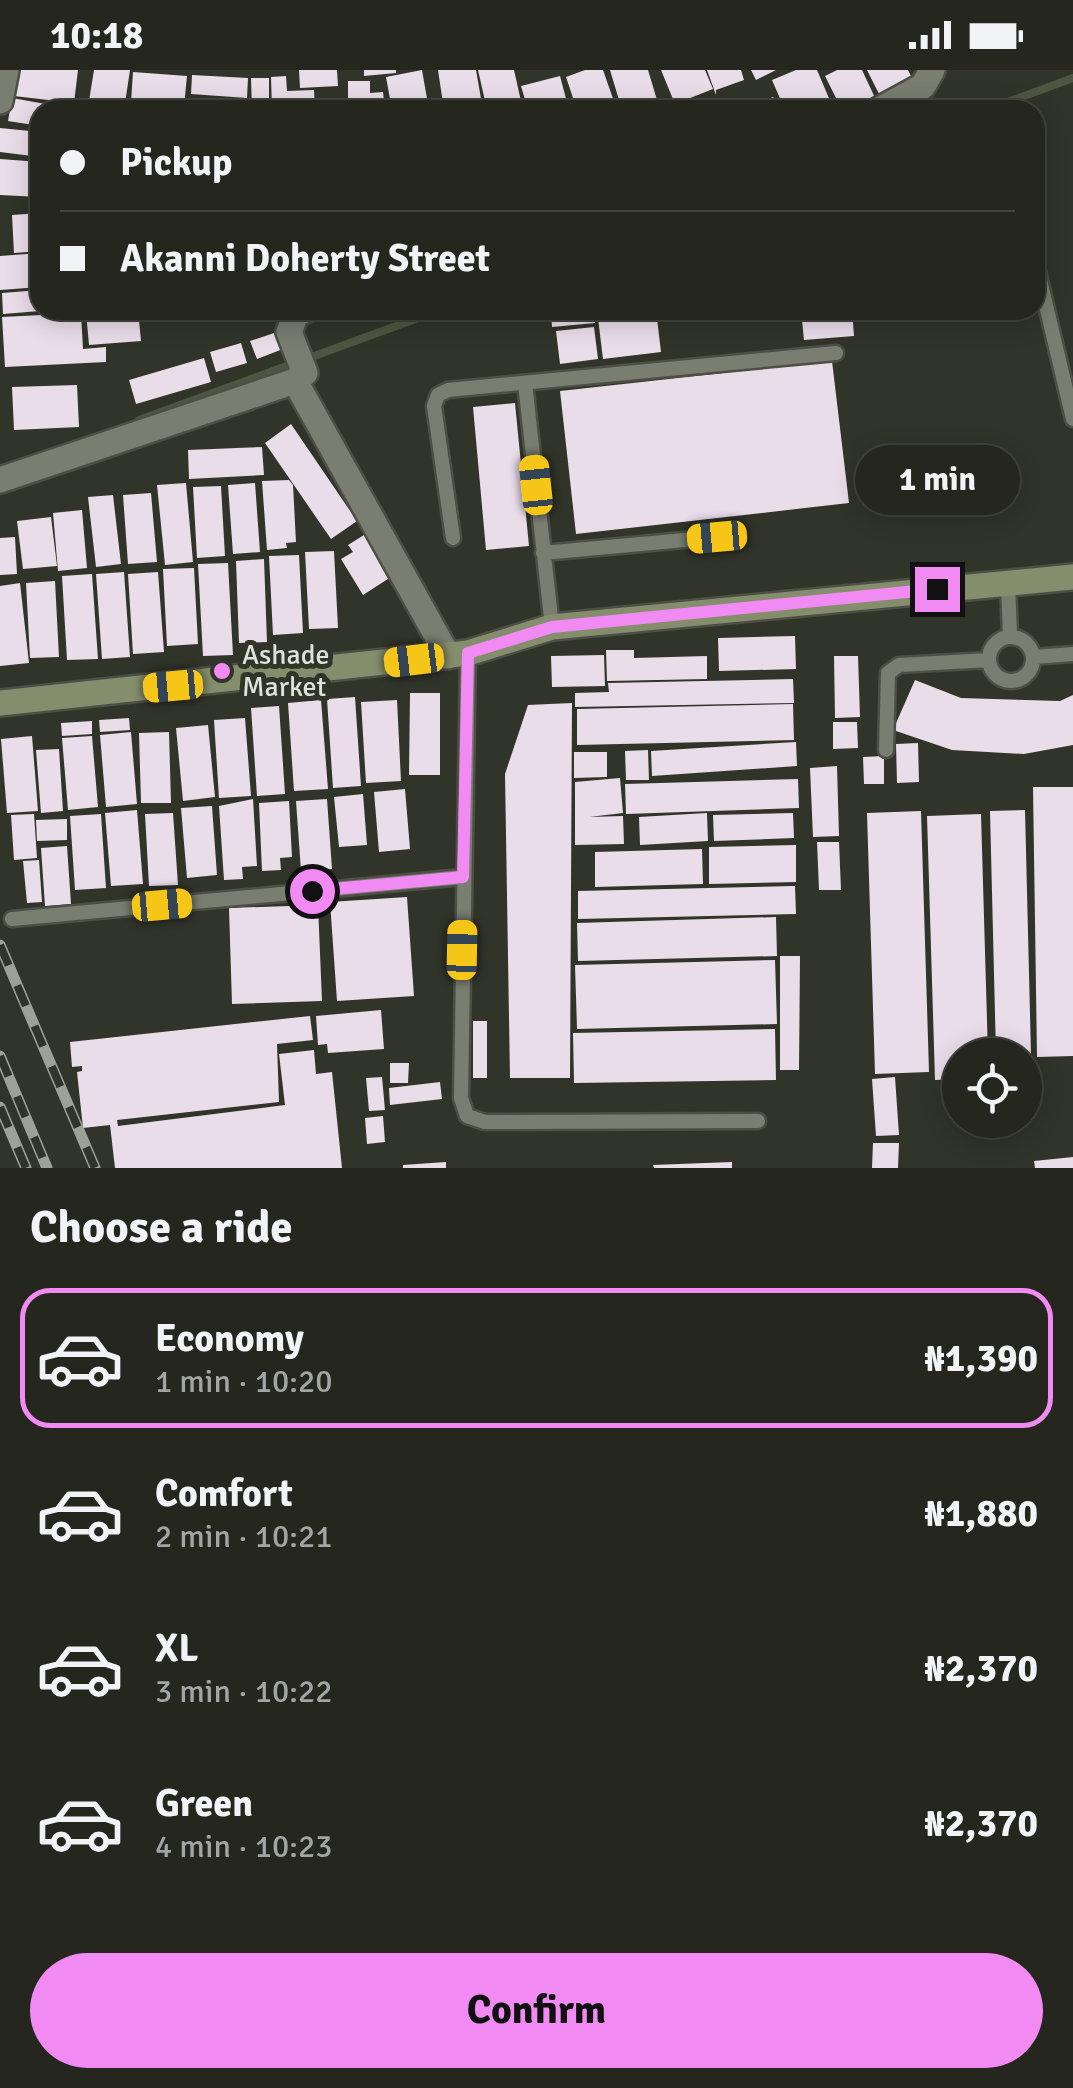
<!DOCTYPE html>
<html lang="en">
<head>
<meta charset="utf-8">
<style>
	:root { --surface:#25271f; --page:#2d2f28; --text:#f1f3f6; --muted:#a3a5a4; --line:#42443d; --accent:#f28af3 }
	body { margin:0; font-family:Signika,sans-serif; background:var(--page); color:var(--text); height:100vh; display:flex; flex-direction:column; font-size:38px; white-space:nowrap }
	* { box-sizing:border-box; margin:0 }
	p { font-size:32px; color:var(--muted) }
	.icon { flex:none; width:55px; height:55px; fill:none; stroke:currentColor; stroke-width:2; stroke-linecap:round; stroke-linejoin:round }
	.map { position:relative; height:1098px; overflow:hidden }
	.panel { display:flex; flex-direction:column; background:var(--surface); flex:1 }
	.panel>* { flex:none }
	.guide { position:absolute; left:30px; top:30px; width:1015px; height:220px; border-radius:30px; box-shadow:0 5px 25px #0003,0 0 0 2px var(--line); display:grid; align-content:center; height:220px; padding:0 30px; background:var(--surface) }
	.controls { position:absolute; left:942px; top:968px; display:grid; gap:20px }
	.controls a { display:grid; place-items:center; width:100px; height:100px; border-radius:50%; background:var(--surface); box-shadow:0 5px 25px #0003,0 0 0 2px var(--line); font-size:50px }
	.end { position:absolute; width:45px; height:45px; margin:-22px; border:12px solid #f28af3; background:#111; box-shadow:0 0 0 5px #111 }
	.from { border-radius:50% }
	.bubble { position:absolute; height:70px; border-radius:35px; background:var(--surface); box-shadow:0 5px 25px #0003,0 0 0 2px var(--line); font-size:32px; font-weight:700; line-height:70px; text-align:center }
	.car { position:absolute; width:30px; height:60px; margin:-30px -15px; border-radius:12px; box-shadow:0 0 8px 2px #0007; background:linear-gradient(#f5c518 24%,#345 0 40%,#f5c518 0 76%,#345 0 86%,#f5c518 0) }
	.guide b { display:flex; align-items:center; gap:35px; height:95px; font-size:38px }
	.guide b+b { border-top:2px solid var(--line) }
	.guide i { width:25px; height:25px; background:var(--text) }
	ul { padding:0; list-style:none }
	li { display:flex; align-items:center; gap:30px; height:140px; margin:0 20px 15px; padding:0 10px; border:5px solid transparent; border-radius:30px }
	li div { flex:1 }
	li b { display:block; font-size:38px }
	li em { font-style:normal; font-weight:700 }
	li.selected { border-color:var(--accent) }
	li>.icon { width:90px; height:90px; stroke-width:1.5 }
	h2 { padding:0 30px; font-size:45px; line-height:120px }
	.cta { display:flex; gap:20px; margin-top:auto; padding:20px 30px }
	.cta a { flex:1; height:115px; border-radius:60px; background:var(--accent); color:#111; font-size:40px; font-weight:700; line-height:115px; text-align:center }
	.status { display:flex; justify-content:space-between; align-items:center; height:70px; padding:0 50px; background:var(--surface); direction:ltr }
	.status svg { height:28px; fill:currentColor }
	.map>svg:first-child { display:block }
	.lines { fill:none; stroke-linecap:round; stroke-linejoin:round }
	.stream { stroke:#505542; stroke-width:8 }
	.building { fill:#e9dde9 }
	.lane-casing { stroke:#4d4f46; stroke-width:19 }
	.street-casing { stroke:#4d4f46; stroke-width:30 }
	.secondary-casing { stroke:#4d4f46; stroke-width:30 }
	.lane { stroke:#7a7e71; stroke-width:14 }
	.street { stroke:#7a7e71; stroke-width:25 }
	.secondary { stroke:#858e6c; stroke-width:25 }
	.rail-casing { stroke:#9ea198; stroke-width:11 }
	.rail { stroke:#313429; stroke-width:8; stroke-dasharray:22; stroke-linecap:butt }
	.route { stroke:#f28af3; stroke-width:12 }
	.poi-dot { fill:#f28af3; stroke:#313429; stroke-width:4 }
	.labels { text-anchor:middle; dominant-baseline:central; stroke-width:10; stroke-linejoin:round; paint-order:stroke }
	.poi-label { font-size:28px; fill:#e0e2db; stroke:#313429; text-anchor:start }
</style>
</head>
<body>
<div class="status"><b>10:18</b><svg viewBox="0 0 49 12"><path d="M0 12V9h3v3zM5 12V6h3v6zM10 12V3h3v9zM15 12V0h3v12zM26 1h20v11H26zM47 4h2v5h-2z"/></svg></div>
<div class="map">
<svg width="1073" height="1098" viewBox="0 0 1073 1098">
	<rect width="100%" height="100%" fill="#313429"/>
	<g class="lines">
		<path class="stream" d="M986,40L1073,8
			M139,350L440,240"/>
	</g>
	<path class="building" d="M17,0H78L74,33L14,26Z
		M94,0H130L124,40L88,37Z
		M299,0H337L338,16L300,18Z
		M364,0H396V3L364,6Z
		M422,0L429,40H392L386,7Z
		M438,0H476L483,40H444Z
		M478,0H514L523,40H487Z
		M585,0H603L617,40H577L566,7Z
		M610,0H648L660,40H622Z
		M661,0H705L713,19L675,34Z
		M707,0H741L744,10L716,20V25Z
		M751,0H776L756,10Z
		M796,0H817L834,40H785L772,10Z
		M837,0H862L877,32L859,40H842L825,6Z
		M867,0H908L913,10L880,26Z
		M133,2L187,6L184,36L131,32Z
		M192,5L248,8L247,28L191,24Z
		M286,6L287,21L314,20L315,40H272L271,7Z
		M560,6L569,40H528L521,16Z
		M251,8H269V40H252Z
		M348,11H370V23L383,22L385,40H373L372,33L348,34Z
		M773,27L779,40H741Z
		M12,28L68,38L67,40H40V56L8,51Z
		M189,33L245,34V40H189Z
		M0,58L40,62V87L0,82Z
		M0,89L40,92V127L0,125Z
		M40,143V181L14,183L12,145Z
		M40,183V217L0,220V186Z
		M40,220V241L3,244L2,223Z
		M138,240L141,271L89,275L86,242Z
		M502,240H535V242L503,248Z
		M551,240H594L595,253L552,257Z
		M597,240H656L661,282L603,289Z
		M801,240H852L854,266L804,270Z
		M81,243L83,279L106,277V292L5,297L2,247Z
		M594,257L598,289L560,294L556,261Z
		M277,262L283,279L257,289L250,271Z
		M241,273L247,293L216,302L210,282Z
		M204,288L211,312L136,334L129,310Z
		M832,291L849,433L576,464L560,321Z
		M77,315L79,357L14,360L12,317Z
		M515,333L529,476L486,480L473,337Z
		M291,354L357,451L331,469L265,373Z
		M262,377L264,405L189,409L188,380Z
		M289,410L293,415L296,472L286,473L287,478L267,480L262,411Z
		M186,413L193,492L165,495L157,415Z
		M255,413L260,482L233,484L228,415Z
		M221,416L225,486L197,488L193,417Z
		M151,423L157,492L128,494L123,425Z
		M113,425L121,494L96,497L88,427Z
		M82,440L87,498L58,501L53,443Z
		M51,447L57,496L23,499L17,451Z
		M364,465L391,507L363,525L341,489L353,482L348,475Z
		M15,467L17,504L0,505V468Z
		M334,481L338,558L309,559L305,482Z
		M299,485L303,563L273,565L269,486Z
		M264,489L267,572L239,573L236,491Z
		M228,493L233,585L203,586L198,494Z
		M194,498L198,574L167,576L163,499Z
		M124,502L130,587L102,589L96,504Z
		M158,502L164,582L133,584L128,504Z
		M92,504L98,589L67,590L62,506Z
		M55,511L59,587L30,588L26,513Z
		M20,513L29,593L0,596V516Z
		M795,566L796,599L719,601L718,568Z
		M606,580H634V588L707,586V609L607,611Z
		M604,585L605,616L552,617L551,586Z
		M834,586H858L860,647L835,648Z
		M793,609L794,633L575,637V623L609,622L608,613Z
		M915,610L961,628L1060,631L1073,625V675L1024,684L952,680L893,660Z
		M410,623H440V705H409Z
		M355,627L361,716L333,718L327,629Z
		M321,630L328,719L294,721L288,633Z
		M397,630L401,711L366,713L361,632Z
		M572,633L570,1008H510L505,704L528,635Z
		M793,634L794,670L577,675V639Z
		M279,636L285,724L257,726L251,638Z
		M129,648L130,660L100,662L99,650Z
		M245,648L251,726L219,728L214,650Z
		M92,651V664L62,666L61,653Z
		M833,652H857L858,678L833,679Z
		M208,655L215,727L183,731L176,658Z
		M131,662L137,734L106,737L100,665Z
		M169,662L171,733H141L139,663Z
		M32,666L38,741L7,743L1,669Z
		M92,666L98,737L68,740L62,668Z
		M796,672L797,696L652,706L651,681Z
		M918,673L919,712L897,713L896,674Z
		M59,679L63,741L41,743L36,680Z
		M648,680L649,710H626L625,681Z
		M574,682H607V707L574,708Z
		M884,686V714H864L863,687Z
		M837,696L839,766L813,767L810,698Z
		M620,708L623,743L589,747L623,746L624,774L575,775V712Z
		M798,709L799,738L626,744L625,714Z
		M1033,717H1073V986L1037,987Z
		M405,719L410,779L379,782L374,722Z
		M363,724L367,775L339,777L334,727Z
		M253,729L257,796L242,797L243,809L224,810L219,736Z
		M327,729L332,799L301,801L296,731Z
		M289,731L292,787L280,788L281,800L262,801L259,733Z
		M212,736L217,805L187,808L181,738Z
		M137,740L143,814L111,816L105,743Z
		M1025,740L1031,985H996L990,741Z
		M921,741L929,1002L875,1004L867,743Z
		M173,743L178,815L149,816L145,744Z
		M707,743L708,771L640,775L639,747Z
		M793,743L794,768L714,771L713,745Z
		M34,744L37,788L14,790L11,745Z
		M101,744L106,818L75,820L70,746Z
		M981,744L988,985H960V1009L935,1010L927,746Z
		M67,749V770L37,771L36,750Z
		M817,772H839L841,820H819Z
		M796,775V812L709,814V777Z
		M67,776L71,834L45,836L41,778Z
		M702,779L703,814L595,817V782Z
		M39,790L42,832L27,833L23,791Z
		M795,816L796,844L578,849V821Z
		M407,827L414,926L337,931L330,832Z
		M318,835L322,931L232,934L229,838Z
		M776,847L777,886L578,891L577,853Z
		M780,886H800L799,1000H780Z
		M775,890L777,954L577,959L575,895Z
		M381,940L384,979L328,983L327,974L318,975L316,946Z
		M310,946L313,970L277,974L279,1032L117,1050L118,1056L285,1035L279,984L314,980L316,1004L332,1002L342,1098H115L110,1055L83,1058L77,1002L82,1001V996L72,997L70,972Z
		M473,951H487V1008H473Z
		M775,959L776,1010L574,1013L573,963Z
		M390,993H409L408,1013H390Z
		M382,1007L385,1040L369,1041L366,1008Z
		M895,1007L899,1065L876,1066L872,1009Z
		M440,1012L442,1029L390,1035L389,1018Z
		M383,1046L385,1072L367,1074L365,1048Z
		M873,1073H899L898,1098H872Z
		M1073,1087V1098H1035L1034,1091Z
		M446,1092V1098H403V1095Z
		M732,1092V1098H654L653,1095Z"/>
	<g class="lines">
		<defs>
			<path id="lane" d="M1035,189L1073,349
				M525,313L552,557
				M453,468L434,336L438,325L448,320L836,283
				M543,483L717,467
				M1008,513L1010,566
				M989 589a22 22 0 1 1 44 0a22 22 0 1 1-44 0Z
				M468,583L461,1028L467,1046L485,1052L758,1051
				M1033,587L1073,584
				M886,680L888,603L899,595L989,590
				M12,849L463,807"/>
			<path id="street" d="M0,31L6,0
				M879,40L923,16L932,0
				M295,311L305,303L289,262L296,244L305,240
				M0,410L295,311L448,586"/>
			<path id="secondary" d="M0,633L468,583L552,557L1073,507"/>
		</defs>
		<use href="#lane" class="lane-casing"/>
		<use href="#street" class="street-casing"/>
		<use href="#secondary" class="secondary-casing"/>
		<use href="#lane" class="lane"/>
		<use href="#street" class="street"/>
		<use href="#secondary" class="secondary"/>
		<defs>
			<path id="rail" d="M0,875L95,1098
				M0,986L47,1098
				M0,1037L26,1098"/>
		</defs>
		<use href="#rail" class="rail-casing"/>
		<use href="#rail" class="rail"/>
	</g>
	<g class="lines">
		<path class="route" d="M312,821L463,807L468,583L552,557L937,519"/>
	</g>
	<circle class="poi-dot" cx="222" cy="601" r="10"/>
	<g class="labels">
		<g class="poi-label">
			<text x="242" y="585">Ashade<tspan x="242" dy="32">Market</tspan></text>
		</g>
	</g>
</svg>
<div class="controls">
<a><svg class="icon" aria-label="locate" viewBox="0 0 24 24"><circle cx="12" cy="12" r="6"/><path d="M12 2v4M12 18v4M2 12h4M18 12h4"/></svg></a>
</div>
<i class="end from" style="left:312px;top:821px"></i>
<i class="end" style="left:937px;top:519px"></i>
<div class="bubble" style="left:855px;top:375px;width:165px">1 min</div>
<i class="car" style="left:536px;top:415px;rotate:354deg"></i>
<i class="car" style="left:717px;top:467px;rotate:265deg"></i>
<i class="car" style="left:414px;top:590px;rotate:263deg"></i>
<i class="car" style="left:173px;top:616px;rotate:265deg"></i>
<i class="car" style="left:162px;top:835px;rotate:85deg"></i>
<i class="car" style="left:462px;top:880px;rotate:1deg"></i>
<div class="guide">
<b><i class="from"></i>Pickup</b>
<b><i></i>Akanni Doherty Street</b>
</div>
</div>
<section class="panel">
<h2>Choose a ride</h2>
<ul>
<li class="selected"><svg class="icon" aria-label="car" viewBox="0 0 24 24"><path d="M5 17H2v-5l4-1 3-4h7l3 4 3 1v5h-3M9 17h6M6 11h13"/><circle cx="7" cy="17" r="2"/><circle cx="17" cy="17" r="2"/></svg><div><b>Economy</b><p>1 min · 10:20</p></div><em>₦1,390</em></li>
<li><svg class="icon" aria-label="car" viewBox="0 0 24 24"><path d="M5 17H2v-5l4-1 3-4h7l3 4 3 1v5h-3M9 17h6M6 11h13"/><circle cx="7" cy="17" r="2"/><circle cx="17" cy="17" r="2"/></svg><div><b>Comfort</b><p>2 min · 10:21</p></div><em>₦1,880</em></li>
<li><svg class="icon" aria-label="car" viewBox="0 0 24 24"><path d="M5 17H2v-5l4-1 3-4h7l3 4 3 1v5h-3M9 17h6M6 11h13"/><circle cx="7" cy="17" r="2"/><circle cx="17" cy="17" r="2"/></svg><div><b>XL</b><p>3 min · 10:22</p></div><em>₦2,370</em></li>
<li><svg class="icon" aria-label="car" viewBox="0 0 24 24"><path d="M5 17H2v-5l4-1 3-4h7l3 4 3 1v5h-3M9 17h6M6 11h13"/><circle cx="7" cy="17" r="2"/><circle cx="17" cy="17" r="2"/></svg><div><b>Green</b><p>4 min · 10:23</p></div><em>₦2,370</em></li>
</ul>
<div class="cta"><a>Confirm</a></div>
</section>
</body>
</html>
